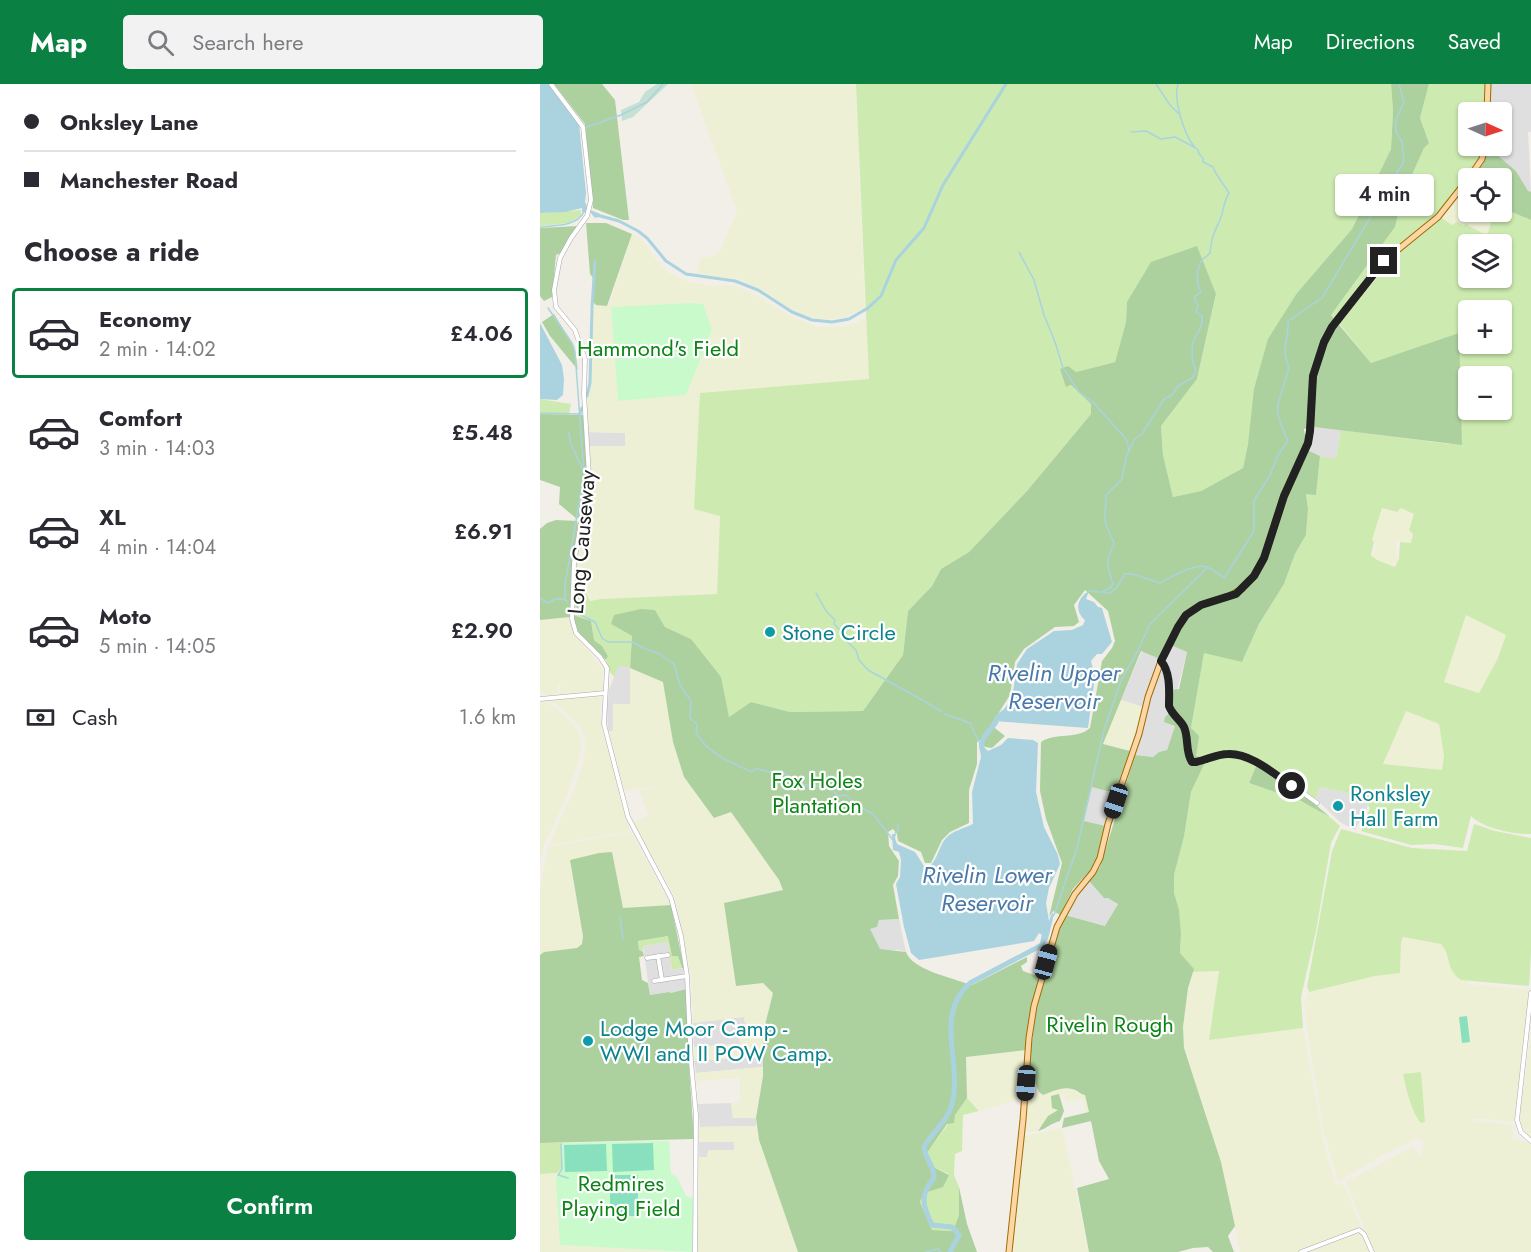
<!DOCTYPE html>
<html lang="en">
<head>
<meta charset="utf-8">
<style>
	:root { --surface:#fff; --page:#f2f2f3; --text:#2b2b33; --muted:#7c7c81; --line:#e1e1e2; --accent:#0b8043 }
	body { margin:0; font-family:Jost,sans-serif; background:var(--page); color:var(--text); height:100vh; display:flex; flex-direction:column; font-size:22px; white-space:nowrap }
	* { box-sizing:border-box; margin:0 }
	p { font-size:20px; color:var(--muted) }
	.icon { flex:none; width:33px; height:33px; fill:none; stroke:currentColor; stroke-width:2; stroke-linecap:round; stroke-linejoin:round }
	.map { position:relative; flex:1; overflow:hidden }
	.sheet { display:flex; flex-direction:column; background:var(--surface); width:540px }
	.sheet>* { flex:none }
	.top-card { display:grid; align-content:center; height:132px; padding:0 24px; background:var(--surface) }
	.needle { width:39px; rotate:93deg }
	.controls { position:absolute; left:918px; top:18px; display:grid; gap:12px }
	.controls a { display:grid; place-items:center; width:54px; height:54px; border-radius:6px; background:var(--surface); box-shadow:0 2px 4px #0004; font-size:30px }
	.end { position:absolute; width:27px; height:27px; margin:-14px; border:8px solid #222; background:#fff; box-shadow:0 0 0 3px #fff }
	.from { border-radius:50% }
	.bubble { position:absolute; height:42px; border-radius:6px; background:var(--surface); box-shadow:0 2px 4px #0004; font-size:20px; font-weight:600; line-height:42px; text-align:center }
	.car { position:absolute; width:18px; height:36px; margin:-18px -9px; border-radius:8px; box-shadow:0 0 4px 2px #0007; background:linear-gradient(#222 24%,#8ab4d8 0 40%,#222 0 76%,#8ab4d8 0 86%,#222 0) }
	.top-card b { display:flex; align-items:center; gap:21px; height:57px; font-size:22px }
	.top-card b+b { border-top:2px solid var(--line) }
	.top-card i { width:15px; height:15px; background:var(--text) }
	ul { padding:0; list-style:none }
	li { display:flex; align-items:center; gap:18px; height:90px; margin:0 12px 9px; padding:0 12px; border:3px solid transparent; border-radius:6px }
	li div { flex:1 }
	li b { display:block; font-size:22px }
	li em { font-style:normal; font-weight:600 }
	li.current { border-color:var(--accent) }
	li>.icon { width:54px; height:54px; stroke-width:1.5 }
	h2 { padding:0 24px; font-size:27px; line-height:72px }
	.pay { display:flex; align-items:center; gap:15px; height:66px; padding:0 24px; font-size:22px }
	.pay p { margin-inline-start:auto }
	.action { display:flex; gap:12px; margin-top:auto; padding:12px 24px }
	.action a { flex:1; height:69px; border-radius:6px; background:var(--accent); color:#fff; font-size:24px; font-weight:600; line-height:69px; text-align:center }
	header { display:flex; align-items:center; gap:36px; box-sizing:border-box; height:84px; padding:0 30px; background:var(--accent); color:#fff }
	header strong { font-size:28px }
	nav { display:flex; gap:33px; margin-inline-start:auto; font-size:21px }
	.search { width:420px; height:54px; background:var(--page); display:flex; align-items:center; gap:15px; box-sizing:border-box; padding:0 21px; border-radius:6px; color:var(--muted); font-size:22px }
	main { display:flex; flex:1; min-height:0 }
	.map>svg:first-child { display:block }
	.residential { fill:#e0dfdf }
	.farmland { fill:#eef0d5; fill-rule:evenodd }
	.grass { fill:#cdebb0; fill-rule:evenodd }
	.forest { fill:#add19e }
	.wetland { fill:#c6e0d4 }
	.park { fill:#c8facc }
	.pitch { fill:#88e0be }
	.water { fill:#aad3df }
	.lines { fill:none; stroke-linecap:round; stroke-linejoin:round }
	.stream { stroke:#aad3df; stroke-width:1.5 }
	.canal { stroke:#aad3df; stroke-width:3 }
	.river { stroke:#aad3df; stroke-width:5 }
	.minor-casing { stroke:#a9a9a9; stroke-width:5 }
	.major-casing { stroke:#a06b00; stroke-width:7 }
	.minor { stroke:#fff; stroke-width:4 }
	.major { stroke:#fcd6a4; stroke-width:5 }
	.route { stroke:#222; stroke-width:8 }
	.culture-dot { fill:#0f9aa8; stroke:#fff; stroke-width:2 }
	.labels { text-anchor:middle; dominant-baseline:central; stroke-width:4.5; stroke-linejoin:round; paint-order:stroke }
	.park-label { font-size:22px; fill:#0c8416; stroke:#fff }
	.street-label { font-size:22px; fill:#222; stroke:#fff }
	.culture-label { font-size:22px; fill:#0d838f; stroke:#fff; text-anchor:start }
	.water-label { font-size:24px; font-style:italic; fill:#4a7aab; stroke:#fff }
</style>
</head>
<body>
<header>
<strong>Map</strong>
<div class="search"><svg class="icon" aria-label="search" viewBox="0 0 24 24"><circle cx="10" cy="10" r="6"/><path d="M15 15l6 6"/></svg>Search here</div>
<nav><a>Map</a><a>Directions</a><a>Saved</a></nav>
</header>
<main>
<section class="sheet">
<div class="top-card">
<b><i class="from"></i>Onksley Lane</b>
<b><i></i>Manchester Road</b>
</div>
<h2>Choose a ride</h2>
<ul>
<li class="current"><svg class="icon" aria-label="car" viewBox="0 0 24 24"><path d="M5 17H2v-5l4-1 3-4h7l3 4 3 1v5h-3M9 17h6M6 11h13"/><circle cx="7" cy="17" r="2"/><circle cx="17" cy="17" r="2"/></svg><div><b>Economy</b><p>2 min · 14:02</p></div><em>£4.06</em></li>
<li><svg class="icon" aria-label="car" viewBox="0 0 24 24"><path d="M5 17H2v-5l4-1 3-4h7l3 4 3 1v5h-3M9 17h6M6 11h13"/><circle cx="7" cy="17" r="2"/><circle cx="17" cy="17" r="2"/></svg><div><b>Comfort</b><p>3 min · 14:03</p></div><em>£5.48</em></li>
<li><svg class="icon" aria-label="car" viewBox="0 0 24 24"><path d="M5 17H2v-5l4-1 3-4h7l3 4 3 1v5h-3M9 17h6M6 11h13"/><circle cx="7" cy="17" r="2"/><circle cx="17" cy="17" r="2"/></svg><div><b>XL</b><p>4 min · 14:04</p></div><em>£6.91</em></li>
<li><svg class="icon" aria-label="car" viewBox="0 0 24 24"><path d="M5 17H2v-5l4-1 3-4h7l3 4 3 1v5h-3M9 17h6M6 11h13"/><circle cx="7" cy="17" r="2"/><circle cx="17" cy="17" r="2"/></svg><div><b>Moto</b><p>5 min · 14:05</p></div><em>£2.90</em></li>
</ul>
<div class="pay"><svg class="icon" aria-label="cash" viewBox="0 0 24 24"><path d="M3 7h18v10H3z"/><circle cx="12" cy="12" r="2"/></svg>Cash<p>1.6 km</p></div>
<div class="action"><a>Confirm</a></div>
</section>
<div class="map">
<svg width="991" height="1168" viewBox="0 0 991 1168">
	<rect width="100%" height="100%" fill="#f2efe9"/>
	<path class="residential" d="M951,0H991V48H988L991,108H988L976,87L949,64V62H962V28H950Z
		M774,343L801,346L796,376L780,372L767,366Z
		M48,348L86,349L85,363L49,362Z
		M626,558L647,568L632,627L635,642L627,666L619,668L613,673L595,671L590,667L603,623L581,616L602,567Z
		M79,580L90,584V620H81L73,647H68L67,626L69,606Z
		M552,702L575,709L565,742L544,738Z
		M779,703L829,713L827,724L815,746L800,738L776,715Z
		M549,797L564,814L568,813L578,819L566,842L525,831Z
		M359,835L366,868L359,866H340L329,845L337,843L339,836Z
		M128,858L132,886L144,884V889L141,891L145,895L146,905L131,909L129,908L110,911L103,862Z
		M204,932L207,952L200,960L154,963L153,939Z
		M223,972V983L156,989L154,977Z
		M191,1019L193,1034H216V1042L160,1043L158,1020Z
		M159,1058H194V1067L168,1066V1073H159Z"/>
	<path class="farmland" d="M151,0H316L325,224L302,234L281,236L255,228L224,207L199,195L157,190L160,174L173,172L180,167L197,128Z
		M923,107L928,110V128H950L949,134L952,136L948,150L942,149L926,140L923,143L913,141L902,134Z
		M92,150L102,155L117,177L129,189L151,199L176,202L194,201L223,215L248,231L276,243H302L313,240L326,234L329,295L160,310L154,425L180,431L177,510L61,515L49,517L38,495L36,478L50,401L52,397L49,362H85V349L48,348L46,310H48L51,299L53,218L55,221H69ZM151,219L162,220L172,246L146,311L78,317L71,223Z
		M842,424L857,428L861,424L874,430L869,445L873,450L871,460L856,457V470L859,475L855,483L837,476L833,473L836,462L832,456Z
		M926,531L966,551L957,576L939,610L904,598Z
		M30,533L34,548L63,586V607L19,612L21,600L19,599L17,610L6,612L0,607V536Z
		M90,584L123,598L125,604L133,658L144,693L174,733L191,728L240,796L243,806L184,819L223,899L233,909L223,949V972L154,977V963L200,960L199,953L207,952L204,933L153,939L151,892L135,813L93,738L109,732L99,706L114,705L115,703L84,706L68,647H73V620H90Z
		M62,611L60,628L63,649L90,747L9,761L35,703L43,679L46,663L45,654L39,640L11,616Z
		M581,616L603,623L599,640L590,667L563,660Z
		M0,617H6L32,638L39,649L41,663L38,680L26,714L4,761L0,780Z
		M866,626L899,640L904,672L903,686L843,680Z
		M91,748L131,821L83,824L72,769L30,778L43,852L42,860L37,864L3,868L0,871V806L8,763Z
		M863,853L901,860L906,864V872L918,895L928,896L929,900L990,906L974,1038L946,1035H933L934,1038H952L973,1041L972,1054L991,1060V1168H834L806,1098L874,1062L881,1074L884,1058L879,1054L837,1074L800,1097L798,1096L784,1050L770,965L764,917L769,908L835,892L860,889L861,859ZM881,988L878,1036L869,1016L863,990Z
		M679,887L669,956L763,944L784,1060L796,1101L804,1100L821,1143L759,1168H700L681,1078L644,964L643,943L648,904L653,888Z
		M991,948V1054L988,1052L979,1043V1039Z
		M486,966L482,1015L439,1027L427,1014L426,973Z
		M223,983V992L216,1034H193L191,1019L200,1018V994L156,997V989Z
		M520,1005H532L541,1011H545L550,1028L546,1029L543,1015L527,1018L522,1010L511,1012L519,1026L498,1044V1047L485,1048L488,1015L499,1008L503,1011Z
		M216,1042L219,1056L258,1168H157L159,1073H167L168,1066H194V1058H159L160,1043Z
		M522,1044L549,1168H473L475,1129L480,1099L484,1052Z
		M17,1089L21,1161L147,1168H0V1090Z
		M821,1149L830,1168H766L801,1155Z"/>
	<path class="grass" d="M316,0H851L853,27L851,65L812,145L757,209L708,360L703,384L661,407L633,413L623,371L621,342L657,295L676,211L657,163L587,218L586,238L575,278L536,288L527,303L531,301L551,320V330L487,407L429,468L401,485L392,502L368,527L363,571L323,627L250,628L211,618L189,633L151,555L125,543L115,526L71,540L92,552L90,584L79,581L74,593L70,588L66,576L68,572L62,562L54,556L51,537L33,531L36,478L38,495L50,517L61,515L177,510L180,432L154,425L160,309L329,295Z
		M889,0H946L945,28H928V62H943C938,83 908,122 891,136C873,151 853,163 837,180C822,197 809,217 795,235L791,231L855,143L863,111L884,64L889,59L880,34Z
		M962,124L991,136V750C972,750 945,745 931,732L923,764L894,760L871,761L821,747L830,724L827,720L829,713L779,703L776,715L698,667L675,670L667,674L656,672L651,644L664,568L702,578L719,540L744,500L755,470L766,451L768,425L766,410H776L780,372L796,375L801,346L910,360L919,250L831,279L799,239L856,171L902,134L912,141L917,138L923,142L926,140L942,149H948L952,136L949,134L950,128H962ZM928,160H962V194H928ZM928,226H962V260H928ZM928,292H962V326H928ZM842,424L857,428L861,424L874,430L869,446L873,450L871,459L860,458L859,475L855,483L837,476L831,471L834,458L832,456ZM926,531L966,551L957,576L939,609L904,598ZM866,627L899,640L904,672L902,686L843,680Z
		M41,126V131L29,139L0,142V129Z
		M0,315L31,320L29,331L0,330Z
		M694,671L717,680L709,699C740,710 775,718 800,742L791,759L776,847L761,913L763,944L669,956L679,887L653,888V885L640,869L641,850L634,809V791L644,753L651,708L665,678L678,673Z
		M934,740L955,747L991,754V869L989,902L921,896C905,885 911,870 901,860L863,853L861,859L860,889L835,892L769,908L767,903L792,767L801,745L872,764L927,767Z
		M129,852L132,872L138,871L142,884L132,886L128,858L103,862V868L99,866L98,857Z
		M881,988L885,1038L881,1039C871,1028 866,1004 863,990Z
		M427,1014L439,1027L423,1031L422,1067L415,1070L414,1091L419,1103V1131L413,1147L392,1146L380,1119L384,1109L409,1090L395,1084L387,1069Z
		M0,1059H21L22,1084L17,1089L0,1090Z"/>
	<path class="forest" d="M14,0H62L75,16L89,136H83L53,124L45,40Z
		M851,0H889L880,34L889,59L884,64L863,111L855,143L791,231L831,279L919,249L922,361L774,343L764,345L767,366L780,372L776,411L766,410L768,425L766,451L755,470L744,500L719,540L702,578L664,569L651,644L659,652L656,672L667,674L651,708L644,753L634,791V809L639,826L641,850L640,869L654,885L648,904L643,943L644,964L681,1078L695,1142L688,1152L694,1168H673L668,1163L653,1164L638,1168H549L537,1104L569,1095L559,1077L551,1037L522,1044L524,1034L549,1028L545,1011C539,1010 538,1006 532,1005C523,1002 511,1008 503,1011L499,1008L490,985L491,965L496,928L513,862L525,831L565,842L578,820L568,814H564L549,797L560,783L595,671L613,673L619,668L627,666L635,642L624,638L625,633L632,627L631,606L639,605L647,568L626,559L620,575L601,567L563,660L590,667L575,709L552,703L544,737L565,742L556,780L533,805L520,831L513,827L509,833L522,779L506,735L500,707L501,658C516,648 536,656 550,644L562,577L572,564L575,557L568,527L545,506L534,521L539,538L534,542L515,543L484,565L475,578L470,611L451,641L465,652L452,664L445,663L440,656L437,658V680L429,706V739L410,748L402,756L391,779H385L381,768L358,757L357,750L353,745L348,748L349,762L359,777L358,792L353,801L359,835L339,836L337,843L330,845L340,865L366,868C372,885 409,893 425,899L432,901L487,873V878L481,882L483,887L500,893L486,952V966L426,973L427,1014L415,1031L414,1039L407,1040L387,1069L395,1084L409,1091L403,1103L384,1109L380,1118L392,1146L413,1147L419,1131V1103L427,1140L437,1168H258L219,1056L216,1034L223,992V949L233,909L223,899L196,902L184,819L243,806L239,796L191,728L174,734L144,693L133,658L123,598L90,584L92,552L71,540L74,531L101,525L115,526L125,543L151,555L181,593L189,633L211,618L250,628L323,627L363,571L368,527L392,502L401,485L429,468L487,407L551,330V320L531,301L526,303L520,285L528,282L536,288L575,278L586,238L587,218L611,178L657,162L676,210L657,295L621,342L623,371L633,413L661,407L703,384L708,360L714,305L728,255L757,209L812,145L851,65L853,27Z
		M949,64L976,87L988,107L991,108V136L962,124V94H932L943,80Z
		M46,139H66L92,150L67,222L56,221L53,218L54,195L50,190Z
		M38,142L21,169L16,171L12,213L4,217L0,212V144Z
		M14,230L34,262L38,286L10,252L2,238Z
		M0,330L43,331L47,391L39,433L37,435L19,420L20,403L0,396Z
		M16,436L37,437L38,441L33,472L30,533L0,536V445L7,439Z
		M33,531L51,537L54,556L62,562L68,572L66,576L38,549Z
		M717,680L770,716L790,733L761,717L709,699Z
		M72,768L83,824L131,821L144,884H142L138,872H132L128,852L98,857L99,866L103,868L104,872L99,873L102,896L108,899L110,911L129,908L131,909L146,905L149,982L154,1055L0,1059V871L4,868L37,864L42,860L43,852L30,776L59,769Z
		M519,1010L524,1027L520,1037C511,1039 506,1045 498,1047L508,1032L518,1026L512,1024L511,1012Z"/>
	<path class="wetland" d="M117,0H128L93,33L82,37L81,26L99,18L105,8Z"/>
	<path class="park" d="M151,219L163,220L172,246L146,311L78,317L71,223Z
		M129,1057L131,1090L137,1093L146,1112L153,1114L152,1168L20,1161L16,1094L22,1084L21,1059Z"/>
	<path class="pitch" d="M927,932L930,958L922,959L919,933Z
		M113,1059L114,1086L73,1088L72,1060Z
		M66,1060L67,1087L25,1088L24,1061Z
		M70,1091H98V1132H70Z"/>
	<path class="water" d="M0,0H8L39,40L46,109L45,118L48,125L60,130L57,134L54,133L51,129L42,128V124L25,128L0,129Z
		M0,239L22,281L24,295L23,311L17,316L0,315Z
		M549,507L546,515L554,518L558,523L562,524L572,558L562,570H557L551,577L555,593L548,644L454,637L455,632L464,625L472,615L477,580L487,565L514,547L532,546L543,541L545,536C534,527 537,514 549,507Z
		M468,654L493,656L498,659L496,708L504,743L518,771L520,780L509,804L506,819L509,837L512,829L514,830L508,855L505,858H502V851L499,849L494,857L379,876L371,869L364,843L356,800L360,793L361,776L359,768L353,766L352,750H356L355,754L357,760L375,768L384,782L388,783C398,777 398,763 406,754C412,747 425,744 433,740L432,708L441,673L439,661L441,660L448,667L461,661Z"/>
	<g class="lines">
		<path class="stream" d="M616,0L630,21L639,30
			M44,44L81,31L107,18L123,0
			M591,48L606,47L621,55L635,53L654,63
			M0,143C16,141 35,143 44,128
			M479,168L494,196L504,231L515,258L523,284L539,308L553,318L587,356L589,368
			M8,224L32,259L35,268L44,390L25,501V515
			M0,329L39,330
			M29,348L30,358L43,386
			M549,507L570,509L577,503L585,490H593L620,499C631,493 654,479 667,483C673,485 679,491 684,494L714,447V417L730,391L738,371L748,357C730,319 739,323 748,287C750,280 745,275 745,269C745,258 749,248 748,237L782,214L864,77L862,58L856,48V36L864,18L859,0
			M563,507L570,504L573,500C567,481 565,478 574,460C572,451 566,445 565,436C564,428 567,420 566,411L582,395L586,373L594,356L602,350L624,315L632,311L638,302L652,294L656,288C653,280 651,268 653,259C656,248 663,246 662,232L656,228L658,221L654,213L661,208L658,201L657,187L659,185C660,173 664,176 670,169C671,154 674,149 680,136C684,126 683,119 689,109C685,102 675,90 673,83L663,78V74L659,70L658,66C645,56 633,16 638,0
			M276,509L286,527L295,536L294,540L300,546L301,552L316,566L319,576L328,586L382,616
			M0,514L8,519L15,515H25L27,518
			M36,520L41,531L55,538L62,554L68,558H93L103,564L120,570L134,580L140,601L151,617L150,634L157,640L156,649C172,673 187,676 212,688L216,684L229,688L241,687C248,691 253,697 262,700C275,705 289,698 298,712L306,711L316,721L333,730L353,756
			M384,617L402,628
			M405,630L430,639L440,660
			M285,702L288,691
			M293,704L295,693
			M355,749L358,747V740
			M514,831L537,764L564,646L581,597L598,566L610,540L667,484
			M80,833L83,855
			M21,1060L22,1085L18,1091L28,1094
			M386,1168L398,1165L401,1168"/>
		<path class="canal" d="M57,131L79,137L98,147L107,154L126,177L146,190L195,197L218,206L252,228L272,236L292,238L309,235L328,224L341,212L356,176L384,144L403,101L466,0
			M52,224L55,178
			M47,312L50,299L52,226
			M40,330L42,324"/>
		<path class="river" d="M442,665C440,653 450,647 456,638
			M410,1168L419,1151L412,1143L392,1141C383,1122 379,1111 394,1094C394,1081 385,1075 384,1063C392,1048 408,1037 412,1020C423,979 393,932 430,899L502,861L504,852"/>
		<defs>
			<path id="minor" d="M11,0L43,43L51,116L47,132L31,154L20,174L14,206L16,223L35,246L45,275L44,310L49,392L34,479L32,535L36,549L60,573L67,584L64,640L88,733L131,814L141,852L147,892L151,978L156,1031L155,1168
				M621,577C632,591 626,610 630,626C637,635 645,642 648,654C649,663 646,670 652,678H656C666,676 677,671 687,670C712,669 757,705 777,719
				M0,615L65,609
				M118,872L122,896
				M107,874L128,871
				M114,897L147,892
				M991,909L977,1036L981,1048L991,1057
				M761,1168L819,1146L824,1150L832,1168"/>
			<path id="major" d="M947,28L948,0
				M929,94L942,75L945,62
				M469,1168L483,1036L489,954L494,922L517,843L535,810L553,788L560,774L568,740L599,650L608,613L621,577L638,543L646,531L661,521L689,512L702,505L714,492L724,474L744,412L768,359L770,347L773,292L784,258L792,243L844,177L898,133L928,95"/>
		</defs>
		<use href="#minor" class="minor-casing"/>
		<use href="#major" class="major-casing"/>
		<use href="#minor" class="minor"/>
		<use href="#major" class="major"/>
	</g>
	<g class="lines">
		<path class="route" d="M752,702C734,690 711,669 688,670C677,670 666,676 656,678H652C645,668 649,654 644,643C640,635 632,631 629,622C629,608 631,589 621,577L638,543L646,531L661,521L696,510L714,492L724,474L744,412L768,359L770,347L773,292L784,258L792,243L844,177"/>
	</g>
	<g class="culture-dot">
		<circle cx="230" cy="548" r="6"/>
		<circle cx="798" cy="722" r="6"/>
		<circle cx="48" cy="957" r="6"/>
	</g>
	<g class="labels">
		<g class="park-label">
			<text x="118" y="264">Hammond's Field</text>
			<text x="277" y="696">Fox Holes<tspan x="277" dy="25">Plantation</tspan></text>
			<text x="570" y="940">Rivelin Rough</text>
			<text x="81" y="1099">Redmires<tspan x="81" dy="25">Playing Field</tspan></text>
		</g>
		<g class="street-label">
			<text transform="translate(41 458) rotate(-85)">Long Causeway</text>
		</g>
		<g class="culture-label">
			<text x="242" y="548">Stone Circle</text>
			<text x="810" y="709">Ronksley<tspan x="810" dy="25">Hall Farm</tspan></text>
			<text x="60" y="944">Lodge Moor Camp -<tspan x="60" dy="25">WWI and II POW Camp.</tspan></text>
		</g>
		<g class="water-label">
			<text x="514" y="588">Rivelin Upper<tspan x="514" dy="28">Reservoir</tspan></text>
			<text x="447" y="790">Rivelin Lower<tspan x="447" dy="28">Reservoir</tspan></text>
		</g>
	</g>
</svg>
<div class="controls">
<a><svg class="needle" viewBox="-14 -14 28 28"><path d="M0-13l5 13h-10z" fill="#e53935"/><path d="M0 13l5-13h-10z" fill="#7c7c81"/></svg></a>
<a><svg class="icon" aria-label="locate" viewBox="0 0 24 24"><circle cx="12" cy="12" r="6"/><path d="M12 2v4M12 18v4M2 12h4M18 12h4"/></svg></a>
<a><svg class="icon" aria-label="layers" viewBox="0 0 24 24"><path d="M12 4l9 5-9 5-9-5zM3 14l9 5 9-5"/></svg></a>
<a>+</a>
<a>−</a>
</div>
<i class="end from" style="left:752px;top:702px"></i>
<i class="end" style="left:844px;top:177px"></i>
<div class="bubble" style="left:795px;top:90px;width:99px">4 min</div>
<i class="car" style="left:576px;top:717px;rotate:198deg"></i>
<i class="car" style="left:506px;top:878px;rotate:15deg"></i>
<i class="car" style="left:486px;top:999px;rotate:184deg"></i>
</div>
</main>
</body>
</html>
